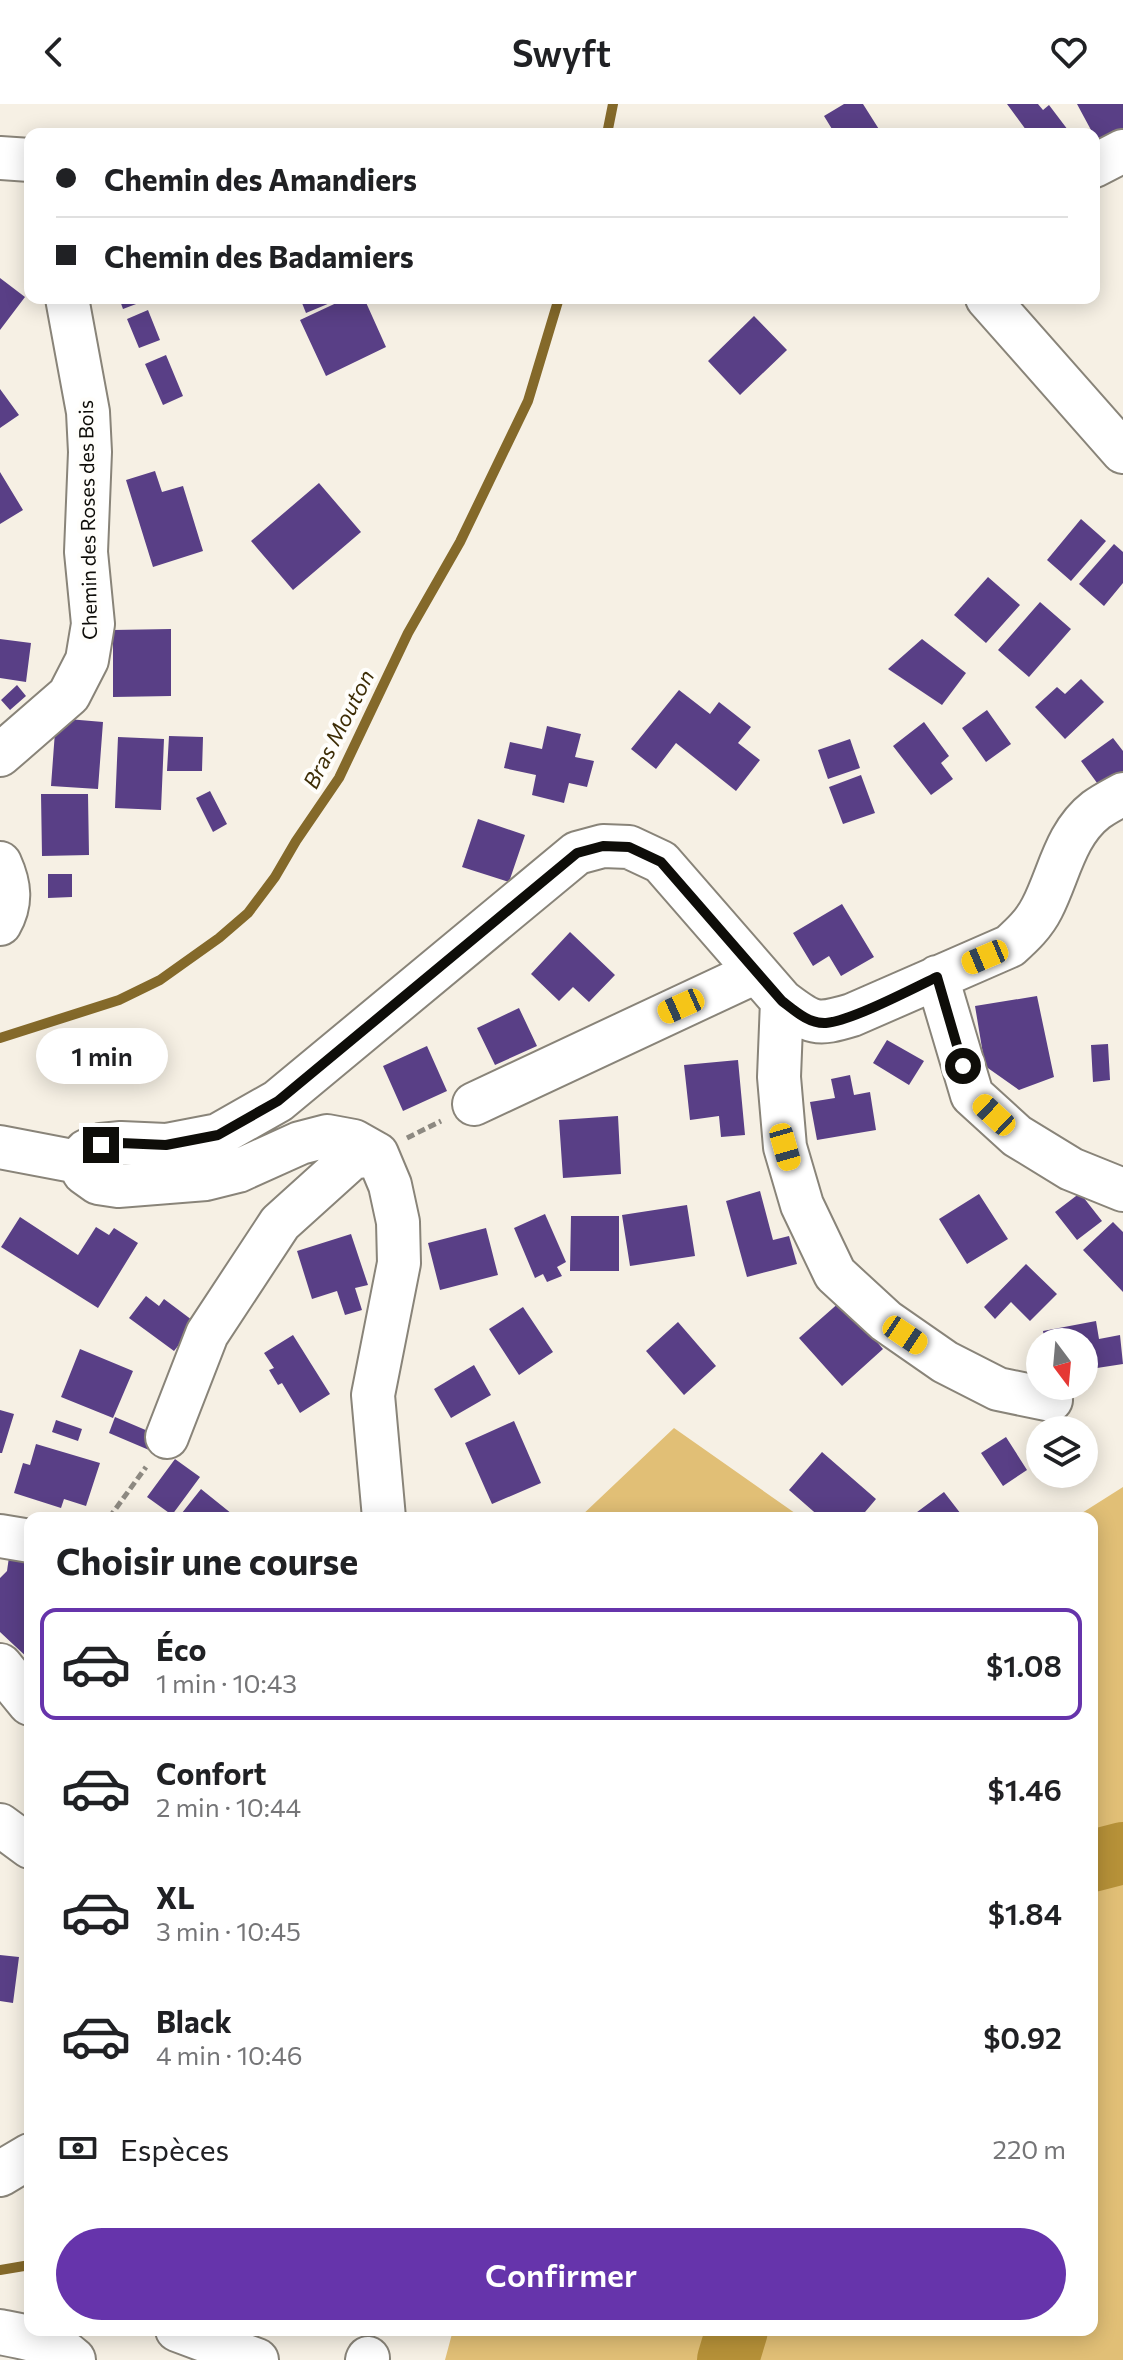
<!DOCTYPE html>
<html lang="fr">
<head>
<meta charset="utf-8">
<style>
	:root { --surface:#fff; --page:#f2f2f2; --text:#202124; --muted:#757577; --line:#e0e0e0; --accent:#6634ab }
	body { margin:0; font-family:Commissioner,sans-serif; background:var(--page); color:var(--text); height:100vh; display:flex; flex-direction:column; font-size:30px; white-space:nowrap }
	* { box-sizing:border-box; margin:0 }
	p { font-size:26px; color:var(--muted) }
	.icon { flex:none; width:44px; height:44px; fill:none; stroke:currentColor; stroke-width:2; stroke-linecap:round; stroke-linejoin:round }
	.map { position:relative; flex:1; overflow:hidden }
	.side { position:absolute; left:24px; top:1408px; width:1074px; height:824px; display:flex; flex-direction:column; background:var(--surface); border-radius:16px; box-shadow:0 4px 20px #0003 }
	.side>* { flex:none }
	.hud { position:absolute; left:24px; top:24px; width:1076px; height:176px; border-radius:16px; box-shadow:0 4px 20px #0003; display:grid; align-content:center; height:176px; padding:0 32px; background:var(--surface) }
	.needle { width:52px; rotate:164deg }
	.tools { position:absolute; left:1026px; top:1224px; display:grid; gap:16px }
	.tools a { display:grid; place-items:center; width:72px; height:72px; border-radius:50%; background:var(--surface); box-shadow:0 4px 20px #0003; font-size:40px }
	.end { position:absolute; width:36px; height:36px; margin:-18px; border:10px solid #0e0d09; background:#fff; box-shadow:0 0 0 4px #fff }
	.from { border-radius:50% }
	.bubble { position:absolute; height:56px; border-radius:28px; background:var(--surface); box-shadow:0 4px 20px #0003; font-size:26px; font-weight:600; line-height:56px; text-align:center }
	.car { position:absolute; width:24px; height:48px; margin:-24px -12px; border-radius:10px; box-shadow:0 0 6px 2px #0007; background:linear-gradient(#f5c518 24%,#345 0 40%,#f5c518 0 76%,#345 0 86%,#f5c518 0) }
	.hud b { display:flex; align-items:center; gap:28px; height:76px; font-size:30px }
	.hud b+b { border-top:2px solid var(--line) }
	.hud i { width:20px; height:20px; background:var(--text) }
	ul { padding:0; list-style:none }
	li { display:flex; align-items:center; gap:24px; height:112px; margin:0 16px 12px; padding:0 16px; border:4px solid transparent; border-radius:16px }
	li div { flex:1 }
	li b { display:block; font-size:30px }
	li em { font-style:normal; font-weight:600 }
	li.current { border-color:var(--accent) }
	li>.icon { width:72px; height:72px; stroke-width:1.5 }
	h2 { padding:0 32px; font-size:36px; line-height:96px }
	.pay { display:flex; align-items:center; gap:20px; height:88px; padding:0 32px; font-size:30px }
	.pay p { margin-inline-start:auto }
	.button { display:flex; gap:16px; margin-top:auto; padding:16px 32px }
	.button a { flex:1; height:92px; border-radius:48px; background:var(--accent); color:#fff; font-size:32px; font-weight:600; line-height:92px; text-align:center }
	header { display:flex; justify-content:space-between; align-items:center; height:104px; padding:0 32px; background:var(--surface); font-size:36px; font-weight:600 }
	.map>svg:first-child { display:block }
	.green { fill:#e1bf76 }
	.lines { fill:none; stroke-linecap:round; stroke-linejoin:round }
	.stream { stroke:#84692a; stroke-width:10 }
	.river { stroke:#b69138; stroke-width:62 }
	.building { fill:#593f86 }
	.minor-casing { stroke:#898479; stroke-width:46 }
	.major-casing { stroke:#898479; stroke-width:48 }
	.path { stroke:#8d8981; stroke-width:5; stroke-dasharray:8 4; stroke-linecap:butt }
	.minor { stroke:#fff; stroke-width:42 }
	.major { stroke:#fff; stroke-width:44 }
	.route { stroke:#0e0d09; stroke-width:10 }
	.labels { text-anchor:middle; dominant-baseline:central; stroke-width:8; stroke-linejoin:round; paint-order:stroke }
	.street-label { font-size:20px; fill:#0e0d09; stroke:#fffefb }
	.water-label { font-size:22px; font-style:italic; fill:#3e2e07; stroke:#fffefb }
</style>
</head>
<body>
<header><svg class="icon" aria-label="back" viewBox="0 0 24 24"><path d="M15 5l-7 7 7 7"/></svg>Swyft<svg class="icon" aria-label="heart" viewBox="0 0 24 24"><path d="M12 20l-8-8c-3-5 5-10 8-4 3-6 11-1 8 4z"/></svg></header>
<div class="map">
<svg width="1123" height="2256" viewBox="0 0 1123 2256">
	<rect width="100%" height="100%" fill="#f6f0e4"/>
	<path class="green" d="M674,1324L802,1414H579Z
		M1123,1383V2256H445L453,2226H1092V1414H1074Z"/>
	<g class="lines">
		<path class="stream" d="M607,30L613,0
			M0,934L119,896L160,876L219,834L248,809L275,773L296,737L339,674L408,529L460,438L528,297L559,194
			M0,2166L30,2161"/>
		<path class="river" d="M1092,1757L1123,1749
			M728,2256L737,2226"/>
	</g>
	<path class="building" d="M844,0H863L882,30H835L824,12Z
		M1007,0H1038L1043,6L1049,1L1071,30H1029Z
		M1077,0H1123V25L1098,39Z
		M0,174L25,193L0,226Z
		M119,194H143L144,197L123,205Z
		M300,194H342L306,209Z
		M347,194H364L386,243L326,272L300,216Z
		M148,206L160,236L139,244L127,215Z
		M754,212L787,246L740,291L708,257Z
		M166,251L183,292L163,301L145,260Z
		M0,285L19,311L0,324Z
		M155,367L162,388L183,382L203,447L153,463L126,376Z
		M0,368L23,406L0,420Z
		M319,379L361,428L293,486L251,437Z
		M1081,415L1106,437L1071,477L1047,456Z
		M1114,440L1123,448V479L1104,502L1079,480Z
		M988,473L1020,501L986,539L954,511Z
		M1040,498L1071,525L1029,573L998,546Z
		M171,525V592L113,593V526Z
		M0,535L31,539L26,578L0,574Z
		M922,535L966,569L942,601L888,565Z
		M1081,575L1104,598L1065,635L1035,603L1057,583L1065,590Z
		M17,581L26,592L10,606L1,596Z
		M679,586L710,610L719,598L751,623L738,639L760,656L736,687L676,639L656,665L631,645Z
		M987,606L1011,640L986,658L962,624Z
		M56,614L103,618L98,685L51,682Z
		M924,618L949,652L941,659L953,675L931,691L893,642Z
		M547,622L581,630L575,653L594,657L587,683L569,679L564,699L532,691L536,671L504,664L510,638L542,645Z
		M169,632L203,633L202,667H167Z
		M118,633L164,635L161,706L115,704Z
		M1113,634L1123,647V667L1100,683L1081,657Z
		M850,635L860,664L828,675L818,646Z
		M861,671L875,709L843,720L829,683Z
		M210,687L227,720L213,728L196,694Z
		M41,690H88L89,751L42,752Z
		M478,715L525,731L509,778L462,763Z
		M48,770H72V793L48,794Z
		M842,800L874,853L841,872L829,852L813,862L793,829Z
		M570,828L615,871L589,898L573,883L559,897L531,870Z
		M1037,892L1054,973L1019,986L985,962L975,902Z
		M519,904L537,942L495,961L477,924Z
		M887,936L924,957L909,981L873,959Z
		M1108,940L1110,976L1093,978L1091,941Z
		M427,942L447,987L403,1007L383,962Z
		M738,956L745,1031L721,1033L719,1012L690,1016L684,961Z
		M850,971L854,991L870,988L876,1026L817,1036L810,998L835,994L831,975Z
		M618,1012L621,1070L563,1074L559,1016Z
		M760,1087L773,1136L789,1132L797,1160L747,1173L726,1097Z
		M1080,1089L1102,1117L1077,1136L1055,1108Z
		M979,1090L1008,1135L967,1160L939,1115Z
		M687,1101L695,1152L630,1162L622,1111Z
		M545,1110L566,1158L557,1163L562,1172L547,1178L543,1170L535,1174L514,1124Z
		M571,1112H619V1167H570Z
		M20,1113L78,1151L96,1123L109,1131L114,1124L138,1139L98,1204L1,1143Z
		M1113,1118L1123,1128V1188L1083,1146Z
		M486,1124L498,1171L440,1186L428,1139Z
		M351,1130L368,1181L355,1184L362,1206L345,1211L337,1187L312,1195L297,1147Z
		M1026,1160L1057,1190L1030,1217L1011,1198L995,1215L984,1203Z
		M146,1192L159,1202L164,1195L196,1219L174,1247L129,1214Z
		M841,1197L883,1245L842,1282L799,1234Z
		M523,1203L553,1248L519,1271L489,1225Z
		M1096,1217L1099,1235L1120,1231L1123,1260L1084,1266V1238H1045L1043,1227Z
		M678,1218L716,1262L684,1291L646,1247Z
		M293,1231L330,1290L300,1309L282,1279L278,1281L269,1266L274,1264L264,1249Z
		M80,1245L133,1267L113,1314L61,1293Z
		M474,1261L491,1291L451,1314L434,1285Z
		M0,1306L14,1310L2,1349H0Z
		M115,1313L155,1330L149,1346L109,1329Z
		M56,1316L82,1325L78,1337L52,1328Z
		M514,1317L541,1379L492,1400L465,1339Z
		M1006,1333L1027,1366L1003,1382L981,1349Z
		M36,1340L100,1359L86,1402L64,1395L61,1404L14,1389L23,1359L30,1361Z
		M822,1348L876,1395L860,1414H821L789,1386Z
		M175,1355L200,1373L172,1411L147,1393Z
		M201,1385L237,1414H178Z
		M944,1388L964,1414H909Z
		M10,1446L30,1447V1556L0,1528V1474L7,1467Z
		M0,1851L19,1853L13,1899L0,1897Z"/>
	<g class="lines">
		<defs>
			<path id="minor" d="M0,54L30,56
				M1094,62L1123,47
				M987,194L1123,348
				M0,651L69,591L87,556L93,520L86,448L90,348L88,308L67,194
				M0,759C10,781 12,799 0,820
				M937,873L972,991L1017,1032L1071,1065L1123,1086
				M782,897L779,973L785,1043L802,1101L835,1170L886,1217L945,1258L998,1285L1051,1296
				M474,1000L756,868
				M0,1043L78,1058L84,1069L98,1079L118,1082L206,1075L238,1067L300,1039L327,1032L354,1037L377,1050L390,1081L398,1118L399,1159L373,1291L384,1414
				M78,1058L86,1047L101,1041L121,1039L166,1041L218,1031L278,997L577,749L603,742L629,743L661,758L782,897C812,920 816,922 852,911L1010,842C1022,831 1034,820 1042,804C1059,771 1065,730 1096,706C1104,700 1114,695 1123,690
				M167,1333L207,1230L280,1119L352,1054L377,1050
				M0,1432L30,1437
				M0,1721L30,1743
				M177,2226L257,2256
				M367,2256L368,2254"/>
			<path id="major" d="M0,1562L30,1599
				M0,2070L30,2052
				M0,2228C26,2233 53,2237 73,2256"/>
		</defs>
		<use href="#minor" class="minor-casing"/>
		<use href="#major" class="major-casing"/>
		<path class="path" d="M407,1034L441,1017
			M109,1414L146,1363"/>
		<use href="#minor" class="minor"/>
		<use href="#major" class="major"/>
	</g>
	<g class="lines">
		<path class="route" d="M101,1041L121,1039L166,1041L218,1031L278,997L577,749L603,742L629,743L661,758L782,897C795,907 809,920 826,919C851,917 912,885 937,873L963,962"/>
	</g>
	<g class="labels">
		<g class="street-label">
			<text transform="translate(87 416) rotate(-91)">Chemin des Roses des Bois</text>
		</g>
		<g class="water-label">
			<text transform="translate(338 625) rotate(-63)">Bras Mouton</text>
		</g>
	</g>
</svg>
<div class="tools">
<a><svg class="needle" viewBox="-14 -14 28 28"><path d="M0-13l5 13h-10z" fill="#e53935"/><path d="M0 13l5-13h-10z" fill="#757577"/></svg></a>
<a><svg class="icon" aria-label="layers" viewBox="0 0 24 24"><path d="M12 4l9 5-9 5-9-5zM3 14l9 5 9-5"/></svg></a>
</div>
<i class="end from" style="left:963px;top:962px"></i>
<i class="end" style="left:101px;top:1041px"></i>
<div class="bubble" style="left:36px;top:924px;width:132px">1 min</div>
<i class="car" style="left:985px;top:853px;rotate:247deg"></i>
<i class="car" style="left:681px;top:902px;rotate:246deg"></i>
<i class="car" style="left:994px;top:1011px;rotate:313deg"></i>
<i class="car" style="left:785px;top:1043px;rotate:164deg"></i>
<i class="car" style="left:905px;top:1231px;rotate:124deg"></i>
<div class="hud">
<b><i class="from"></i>Chemin des Amandiers</b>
<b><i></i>Chemin des Badamiers</b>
</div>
<section class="side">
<h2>Choisir une course</h2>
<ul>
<li class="current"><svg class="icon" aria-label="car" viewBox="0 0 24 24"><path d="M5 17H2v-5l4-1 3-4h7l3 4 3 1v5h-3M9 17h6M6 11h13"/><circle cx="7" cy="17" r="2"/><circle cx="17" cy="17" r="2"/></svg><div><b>Éco</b><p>1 min · 10:43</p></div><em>$1.08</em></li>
<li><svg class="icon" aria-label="car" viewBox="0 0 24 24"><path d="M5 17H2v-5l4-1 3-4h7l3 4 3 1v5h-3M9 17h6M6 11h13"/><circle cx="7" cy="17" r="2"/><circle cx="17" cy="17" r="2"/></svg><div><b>Confort</b><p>2 min · 10:44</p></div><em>$1.46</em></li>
<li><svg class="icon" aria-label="car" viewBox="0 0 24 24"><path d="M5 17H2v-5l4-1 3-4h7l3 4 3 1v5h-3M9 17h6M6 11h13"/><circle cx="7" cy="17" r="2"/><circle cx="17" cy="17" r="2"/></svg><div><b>XL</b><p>3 min · 10:45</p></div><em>$1.84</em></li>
<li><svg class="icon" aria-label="car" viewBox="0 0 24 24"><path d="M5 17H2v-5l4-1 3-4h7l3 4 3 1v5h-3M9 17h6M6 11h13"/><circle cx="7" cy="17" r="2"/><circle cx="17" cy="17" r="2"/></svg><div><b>Black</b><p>4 min · 10:46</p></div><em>$0.92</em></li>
</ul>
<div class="pay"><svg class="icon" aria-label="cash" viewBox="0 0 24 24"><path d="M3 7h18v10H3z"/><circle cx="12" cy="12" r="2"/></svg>Espèces<p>220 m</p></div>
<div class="button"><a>Confirmer</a></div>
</section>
</div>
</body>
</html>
